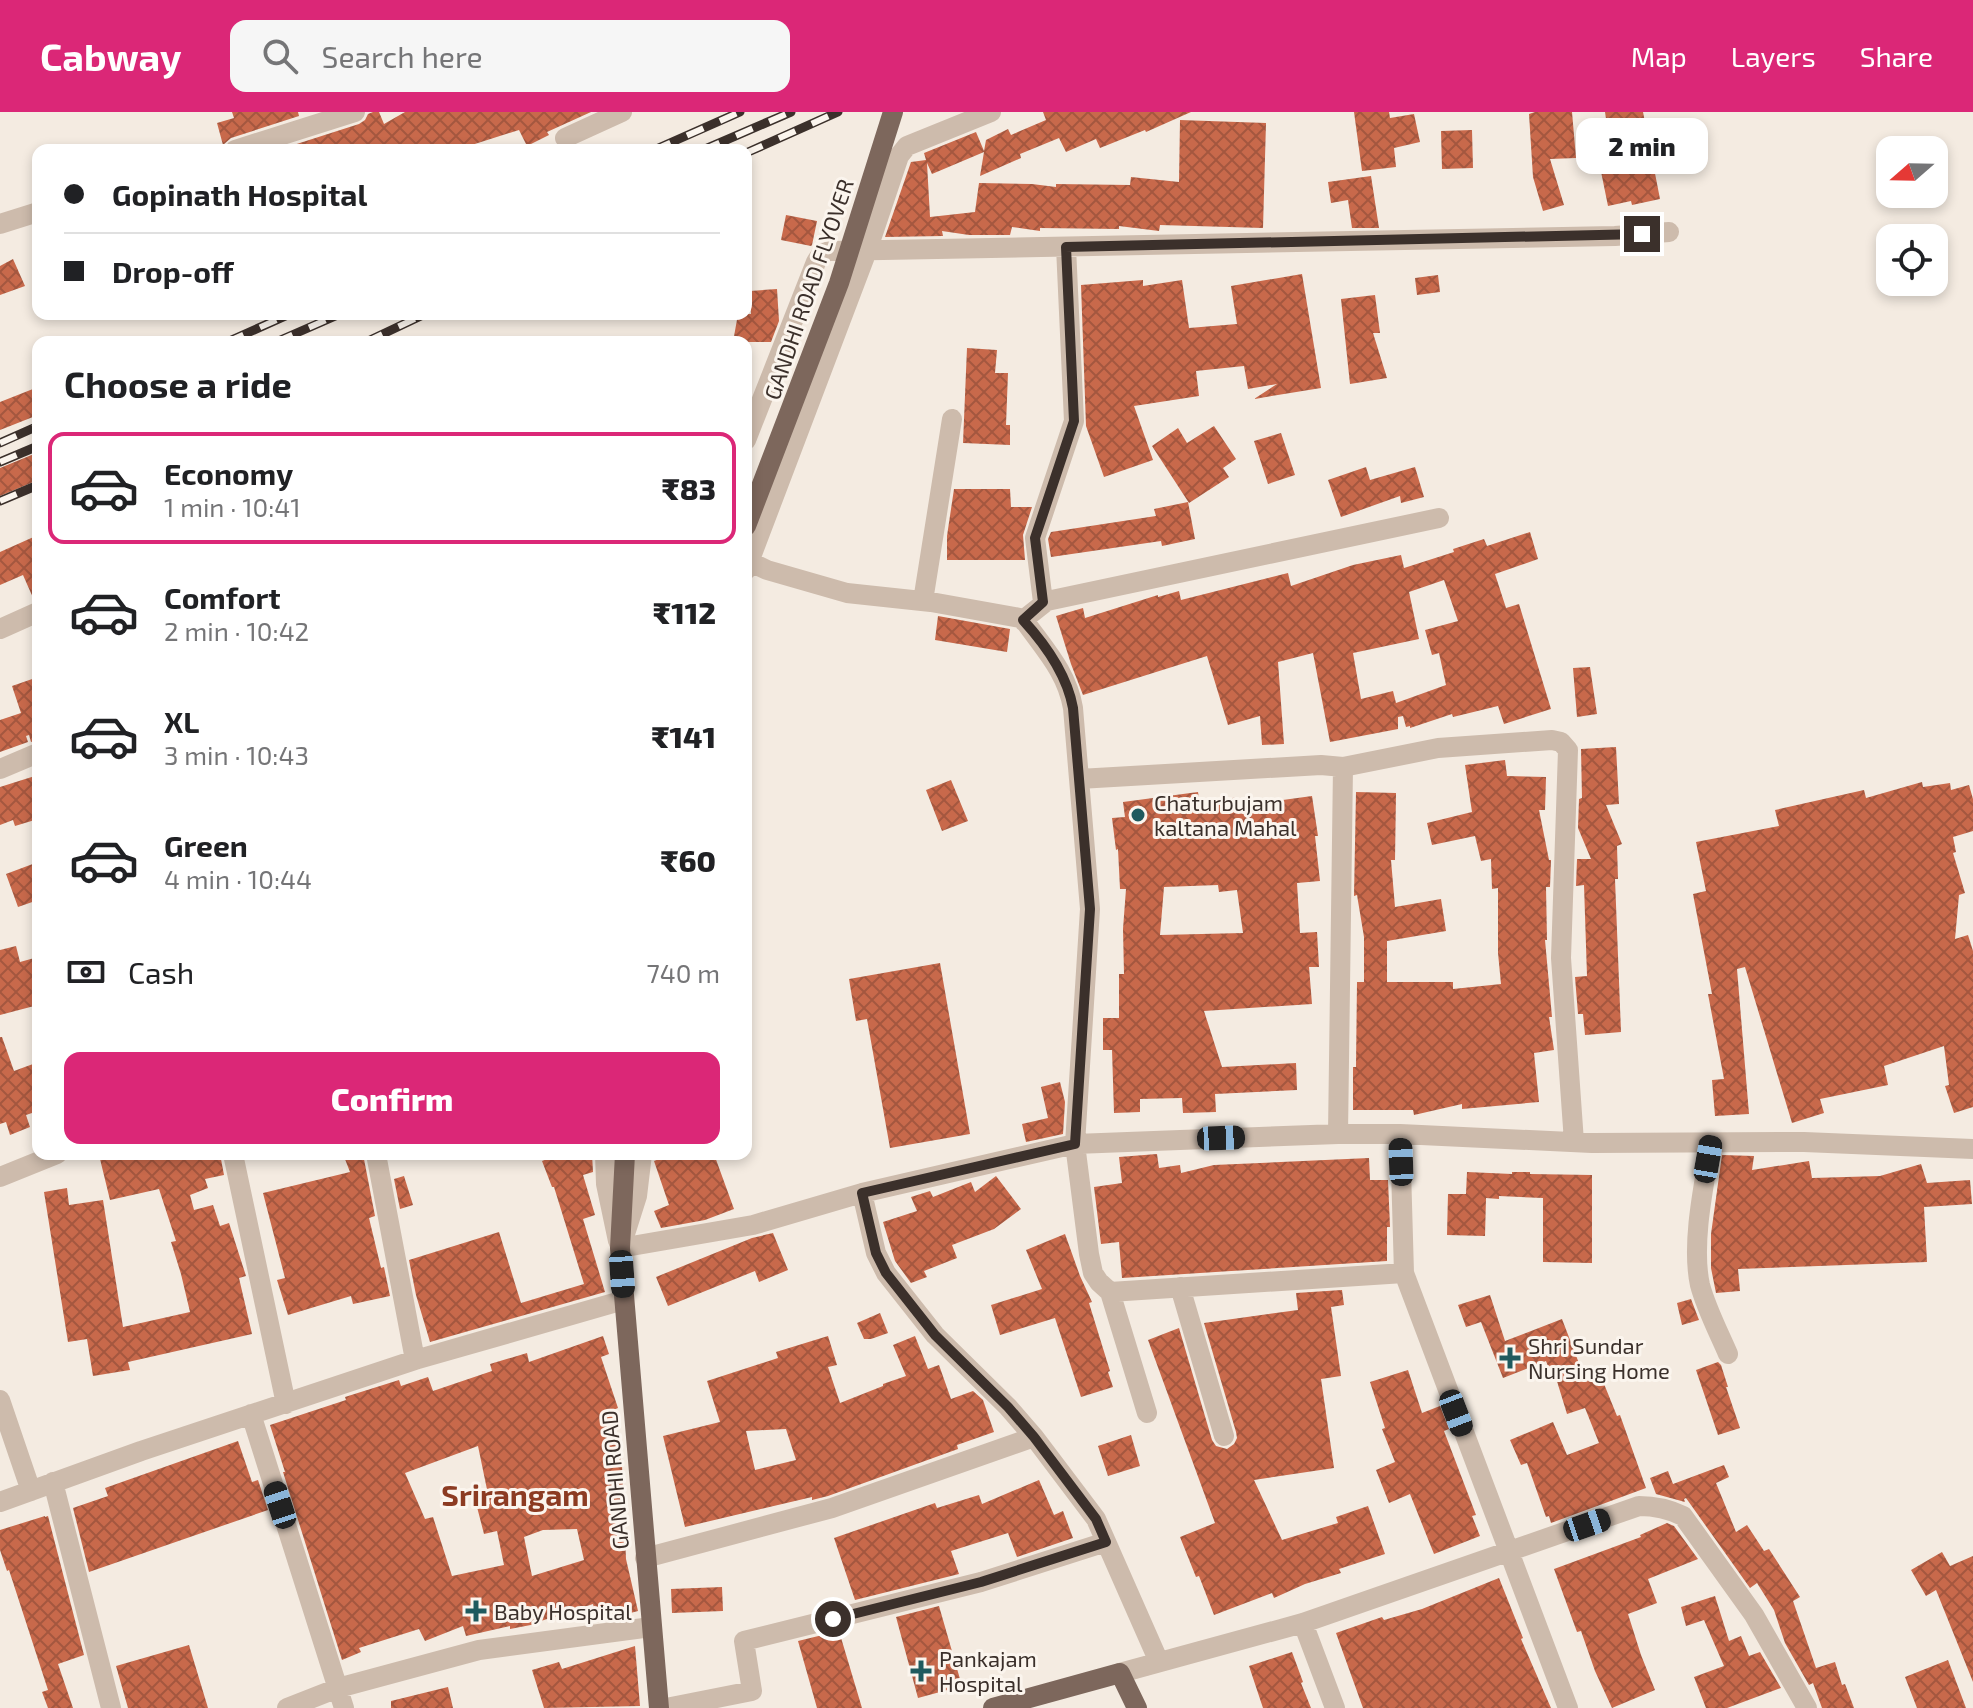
<!DOCTYPE html>
<html lang="en">
<head>
<meta charset="utf-8">
<style>
	:root { --surface:#fff; --page:#f6f6f6; --text:#202124; --muted:#757577; --line:#e0e0e0; --accent:#db2777 }
	body { margin:0; font-family:"Exo 2",sans-serif; background:var(--page); color:var(--text); height:100vh; display:flex; flex-direction:column; font-size:30px; white-space:nowrap }
	* { box-sizing:border-box; margin:0 }
	p { font-size:26px; color:var(--muted) }
	.icon { flex:none; width:44px; height:44px; fill:none; stroke:currentColor; stroke-width:2; stroke-linecap:round; stroke-linejoin:round }
	.map { position:relative; flex:1; overflow:hidden }
	.panel { position:absolute; left:32px; top:224px; width:720px; height:824px; display:flex; flex-direction:column; background:var(--surface); border-radius:16px; box-shadow:0 4px 12px #0003 }
	.panel>* { flex:none }
	.banner { position:absolute; left:32px; top:32px; width:720px; height:176px; border-radius:16px; box-shadow:0 4px 12px #0003; display:grid; align-content:center; height:176px; padding:0 32px; background:var(--surface) }
	.needle { width:52px; rotate:250deg }
	.buttons { position:absolute; left:1876px; top:24px; display:grid; gap:16px }
	.buttons a { display:grid; place-items:center; width:72px; height:72px; border-radius:16px; background:var(--surface); box-shadow:0 4px 12px #0003; font-size:40px }
	.end { position:absolute; width:36px; height:36px; margin:-18px; border:10px solid #3b302b; background:#fff; box-shadow:0 0 0 4px #fff }
	.from { border-radius:50% }
	.bubble { position:absolute; height:56px; border-radius:16px; background:var(--surface); box-shadow:0 4px 12px #0003; font-size:26px; font-weight:800; line-height:56px; text-align:center }
	.car { position:absolute; width:24px; height:48px; margin:-24px -12px; border-radius:10px; box-shadow:0 0 6px 2px #0007; background:linear-gradient(#222 24%,#8ab4d8 0 40%,#222 0 76%,#8ab4d8 0 86%,#222 0) }
	.banner b { display:flex; align-items:center; gap:28px; height:76px; font-size:30px }
	.banner b+b { border-top:2px solid var(--line) }
	.banner i { width:20px; height:20px; background:var(--text) }
	ul { padding:0; list-style:none }
	li { display:flex; align-items:center; gap:24px; height:112px; margin:0 16px 12px; padding:0 16px; border:4px solid transparent; border-radius:16px }
	li div { flex:1 }
	li b { display:block; font-size:30px }
	li em { font-style:normal; font-weight:800 }
	li.on { border-color:var(--accent) }
	li>.icon { width:72px; height:72px; stroke-width:1.5 }
	h2 { padding:0 32px; font-size:36px; line-height:96px }
	.pay { display:flex; align-items:center; gap:20px; height:88px; padding:0 32px; font-size:30px }
	.pay p { margin-inline-start:auto }
	.primary-button { display:flex; gap:16px; margin-top:auto; padding:16px 32px }
	.primary-button a { flex:1; height:92px; border-radius:16px; background:var(--accent); color:#fff; font-size:32px; font-weight:800; line-height:92px; text-align:center }
	header { display:flex; align-items:center; gap:48px; box-sizing:border-box; height:112px; padding:0 40px; background:var(--accent); color:#fff }
	header strong { font-size:38px }
	nav { display:flex; gap:44px; margin-inline-start:auto; font-size:28px }
	.search { width:560px; height:72px; background:var(--page); display:flex; align-items:center; gap:20px; box-sizing:border-box; padding:0 28px; border-radius:16px; color:var(--muted); font-size:30px }
	.map>svg:first-child { display:block }
	.building { fill:url(#building-cross-hatch); fill-rule:evenodd }
	.lines { fill:none; stroke-linecap:round; stroke-linejoin:round }
	.minor { stroke:#cdbbac; stroke-width:20 }
	.major { stroke:#7d675c; stroke-width:20 }
	.rail-casing { stroke:#3b302b; stroke-width:9 }
	.rail { stroke:#fbf5ee; stroke-width:6; stroke-dasharray:18; stroke-linecap:butt }
	.major-bridge { stroke:#7d675c; stroke-width:20 }
	.route { stroke:#3b302b; stroke-width:10 }
	.poi-dot { fill:#1f5a5e; stroke:#fbf5ee; stroke-width:3 }
	.labels { text-anchor:middle; dominant-baseline:central; stroke-width:6; stroke-linejoin:round; paint-order:stroke }
	.street-label { font-size:22px; fill:#3b302b; stroke:#fbf5ee }
	.poi-label { font-size:22px; fill:#3b302b; stroke:#fbf5ee; text-anchor:start }
	.district-label { font-size:30px; font-weight:bold; fill:#8c3b22; stroke:#fbf5ee }
</style>
</head>
<body>
<header>
<strong>Cabway</strong>
<div class="search"><svg class="icon" aria-label="search" viewBox="0 0 24 24"><circle cx="10" cy="10" r="6"/><path d="M15 15l6 6"/></svg>Search here</div>
<nav><a>Map</a><a>Layers</a><a>Share</a></nav>
</header>
<div class="map">
<svg width="1973" height="1596" viewBox="0 0 1973 1596">
	<defs>
		<pattern id="building-cross-hatch" width="8" height="8" patternUnits="userSpaceOnUse" patternTransform="scale(2)"><rect width="8" height="8" fill="#c8694b"/><path d="M0 0l8 8M0 8l8-8" fill="none" stroke="#a4573f"/></pattern>
	</defs>
	<rect width="100%" height="100%" fill="#f4ebe1"/>
	<path class="building" d="M232,0H298L299,4L231,26L223,33L217,11L234,6Z
		M373,0H379L384,12L405,0H591L547,20L549,23L527,34L519,18L456,38H278L359,12L365,8L368,2Z
		M1043,0H1191L1146,20L1145,18L1100,36L1096,27L1066,40L1059,26L1020,42L1021,46L980,64L984,40L932,62L927,51L930,105L975,100L979,71L1032,72L1056,75V72L1130,73L1131,65L1179,70L1180,8L1266,11L1263,116L1160,113L1159,119L1119,114V117L1040,116V119L1012,115L1010,123H969L942,119L943,124L885,125L911,50L926,48L924,41L976,20L984,39L986,28L1008,17L1011,23L1046,8Z
		M1354,0H1389L1390,6L1414,2L1420,30L1394,36L1396,55L1362,59Z
		M1535,0H1572L1576,46L1550,47L1564,93L1543,99L1533,65L1529,2Z
		M1605,0H1643L1660,87L1632,93L1631,89L1608,94L1595,30L1609,27Z
		M1472,18L1473,56L1442,57L1441,19Z
		M1371,64L1379,116H1352L1348,88L1331,91L1328,70Z
		M786,103L817,109L812,133L811,134L781,128Z
		M13,147L25,174L0,183V154Z
		M1302,162L1321,276L1254,287L1277,272L1248,277L1244,254L1196,259L1199,284L1134,294L1153,348L1104,365L1086,314L1081,173L1143,168V174L1182,168L1189,216L1237,212L1231,174Z
		M1438,163L1440,180L1417,183L1415,166Z
		M777,177L779,209L771,230H733L738,202H751L750,179Z
		M1375,183L1380,221H1373L1387,266L1350,272L1341,187Z
		M967,236L997,238L995,261H1008L1006,313H1010V333L963,331Z
		M38,275V303L0,318V290Z
		M1214,314L1236,347L1223,356L1229,365L1189,391L1152,334L1178,316L1187,331Z
		M1281,321L1295,363L1268,372L1254,329Z
		M34,342L38,352V368L0,384V356Z
		M1366,355L1370,368L1415,355L1424,385L1401,391L1400,384L1341,405L1328,368Z
		M954,377H1010L1011,395H1032L1023,423L1025,448H947V424Z
		M1188,390L1195,427L1162,434L1161,429L1051,445L1048,427L1051,420L1156,404L1154,397Z
		M1530,420L1538,447L1495,462L1506,496L1519,492L1551,597L1504,612L1498,594L1453,605L1452,602L1410,616V614L1406,615L1403,604L1398,605V617L1330,630L1313,541L1278,550L1284,632L1262,633L1260,604L1228,613L1207,544L1083,583L1071,552L1056,504L1083,496L1085,506L1158,483V485L1179,479L1181,488L1288,461L1291,474L1353,453L1401,443L1404,456L1454,440L1453,437L1484,427L1487,434ZM1444,468L1458,509L1425,518L1432,543L1439,541L1446,573L1396,591L1393,579L1361,587L1353,541L1419,527L1409,480Z
		M38,423V487L34,488L23,463L0,473V440Z
		M938,504L1010,517L1007,540L935,528Z
		M1590,555L1597,602L1577,605L1573,556Z
		M38,565V628L31,630L29,623L26,624L28,630L0,640V608L21,601L12,574Z
		M1616,635L1619,692L1606,693L1622,732L1617,734L1618,767H1615L1621,920L1585,923L1583,902H1578L1575,865L1587,864L1584,773L1576,774L1577,747H1591L1578,716L1579,687L1582,686L1581,637Z
		M1505,648L1507,664L1546,665L1545,698H1539L1549,748H1551L1550,775H1546L1547,828H1545L1552,905H1549L1554,938L1534,941L1539,990L1462,997V992L1414,1003L1413,998H1353V955H1356L1357,870H1364V825L1357,783L1354,784L1356,680L1396,681L1395,748H1391L1395,795L1441,787L1446,819L1387,829V870H1453V877L1501,872L1498,841V776L1492,777L1491,747L1481,749L1475,724L1432,733L1427,711L1472,700L1465,653Z
		M38,663V707L15,714L13,708L0,713V675Z
		M951,668L968,709L942,719L926,678Z
		M1922,670L1923,675L1950,671L1951,678L1969,673L1973,687V719L1953,725L1956,740L1953,741L1965,781L1959,783L1955,827L1968,823L1973,839V995L1954,1001L1945,974L1949,973L1944,934L1884,954L1888,973L1820,987L1824,1001L1792,1011L1745,855L1737,857L1749,1002L1715,1004L1712,968L1724,967L1708,882H1712L1693,782L1706,779L1696,730L1779,714L1775,698L1864,678L1866,686Z
		M1198,680L1200,693L1237,685L1239,694L1312,684L1318,724H1315L1320,769L1297,771L1300,821L1317,820L1319,855H1309L1312,892L1204,899L1222,955L1296,951L1297,978L1215,982L1216,1000L1183,1001L1182,986L1140,987V1000L1114,1001L1112,938H1103V906H1119V862H1124L1123,817L1126,777H1120L1118,737L1116,738L1112,706L1125,705L1123,690ZM1218,773L1219,780L1237,778L1243,821L1160,823L1164,775Z
		M38,750V788L18,795L6,762Z
		M16,834L20,850L38,845V893L0,903V838Z
		M940,851L970,1022L890,1036L867,907L856,909L849,867Z
		M0,925H2L14,959L33,952L38,965V999L26,1003L30,1015L10,1023L6,1010L0,1012Z
		M1060,970L1065,990L1063,1022L1026,1030L1022,1012L1048,1006L1041,975Z
		M124,1042H220L224,1063L205,1067L208,1076L190,1083L194,1098L213,1093L220,1114L229,1111L246,1164L239,1166L252,1222L128,1250L130,1258L93,1264L87,1227L68,1230L44,1080L67,1076L69,1093L103,1088L123,1215L190,1200L181,1162L171,1130L176,1129L159,1077L110,1088L100,1047Z
		M343,1042H363L375,1104L369,1106L381,1156L384,1155L390,1184L353,1192L351,1184L288,1203L277,1168L285,1166L263,1081L350,1060Z
		M560,1042H592L593,1060L583,1063L595,1103L583,1107L605,1180L430,1230L416,1183L409,1148L499,1120L521,1191L584,1172L554,1075H552L542,1049Z
		M672,1042H714L734,1097L705,1108L661,1116L654,1099L669,1093L654,1049Z
		M1157,1042L1159,1056L1180,1053L1181,1061L1214,1053L1369,1046L1370,1068H1388L1390,1115H1387V1149L1122,1166L1119,1130L1101,1132L1094,1075L1122,1071L1119,1045Z
		M1722,1043L1754,1044L1752,1058L1809,1049L1812,1066L1880,1064L1921,1052L1927,1071L1970,1068L1972,1092L1924,1095L1927,1150L1738,1157L1740,1179L1716,1181L1711,1156V1122Z
		M1467,1060L1512,1062V1060H1530V1062L1592,1063V1151L1543,1150V1086L1499,1084V1087L1486,1086L1485,1124L1447,1123L1448,1082H1466Z
		M404,1064L413,1093L400,1097L394,1067Z
		M996,1064L1021,1097L994,1117L952,1133L957,1146L924,1159L927,1165L911,1171L895,1149L883,1110L917,1099L911,1085L930,1079L933,1085L971,1070L975,1080Z
		M773,1121L788,1158L759,1170L755,1159L668,1194L656,1165L752,1126Z
		M1065,1122L1080,1164L1092,1190L1089,1191L1110,1259L1108,1260L1113,1275L1081,1285L1055,1206L1000,1223L991,1193L1042,1177L1026,1138Z
		M1342,1178L1344,1193L1331,1195L1341,1264L1321,1267L1334,1356L1254,1368L1282,1428L1338,1411L1336,1405L1368,1394L1385,1442L1339,1457L1341,1461L1305,1472L1274,1486L1272,1481L1214,1503L1199,1464L1196,1465L1180,1425L1215,1411L1148,1228L1179,1216L1212,1328L1216,1334L1227,1337L1234,1332L1237,1326L1236,1320L1204,1211L1298,1198L1296,1181Z
		M1490,1183L1505,1229L1562,1207L1585,1267L1600,1262L1617,1304L1620,1303L1646,1376L1551,1411L1549,1404L1546,1405L1527,1351L1521,1353L1510,1328L1553,1310L1567,1343L1599,1331L1585,1296L1567,1302L1556,1266L1553,1267L1546,1249L1503,1266L1481,1210L1466,1215L1458,1193Z
		M1691,1187L1699,1208L1682,1213L1677,1191Z
		M880,1201L888,1221L871,1227H864L857,1211Z
		M603,1224L609,1242L601,1245L618,1296L611,1299L622,1353L626,1447L638,1499L604,1508H597L593,1492L541,1509V1511L510,1517V1514L466,1524L463,1514L425,1529L419,1517L359,1536L361,1540L342,1548L283,1360H285L270,1313L346,1288L345,1285L399,1268L401,1274L428,1265L433,1279L492,1259L490,1252L527,1241L529,1250ZM478,1334L490,1392L477,1395L484,1422L497,1419L504,1453L452,1464L433,1405L425,1407L405,1361ZM577,1417L584,1448L532,1464L524,1425L543,1418Z
		M828,1224L837,1253L828,1255L840,1291L883,1274V1272L906,1264L893,1233L915,1224L928,1257L939,1253L951,1287L973,1279L983,1288L994,1320L957,1333L958,1337L828,1384L812,1388V1385L685,1415L663,1324L720,1310L707,1269L778,1246L776,1240ZM786,1317L796,1348L755,1358L746,1319Z
		M1718,1250L1721,1253L1728,1275H1726L1740,1316L1718,1323L1696,1258Z
		M1408,1258L1422,1301L1440,1294L1449,1317L1444,1319L1476,1403L1472,1404L1480,1424L1434,1442L1410,1382L1389,1391L1376,1358L1395,1350L1382,1317L1385,1316L1370,1270Z
		M1131,1323L1140,1354L1108,1364L1098,1334Z
		M238,1329L252,1370L258,1368L268,1398L89,1460L73,1396L108,1384L105,1376Z
		M1724,1353L1729,1365L1716,1371L1736,1420L1747,1413L1764,1439L1769,1437L1800,1485L1793,1489L1816,1556L1835,1550L1842,1573L1845,1572L1854,1596H1822L1813,1571L1809,1573L1785,1531L1774,1498L1757,1471L1750,1476L1686,1386L1684,1387L1685,1390L1656,1382L1650,1366L1668,1359L1673,1372Z
		M1039,1368L1054,1403L1063,1399L1073,1426L1017,1445L1008,1421L951,1439L959,1462L855,1488L834,1426L935,1391L937,1396L979,1383L982,1392Z
		M45,1404V1405L48,1404L84,1543L58,1552L73,1596H48L42,1580L48,1578L9,1458L7,1459L0,1438V1418Z
		M1667,1411L1674,1414L1698,1447L1648,1467L1657,1491L1628,1502L1641,1543L1655,1578L1612,1596L1595,1559L1581,1519L1577,1520L1554,1457L1641,1425L1640,1423Z
		M1942,1440L1950,1454L1973,1444V1570L1936,1478L1926,1484L1911,1458Z
		M1499,1466L1523,1526L1521,1527L1551,1596H1363L1336,1521L1382,1505L1384,1508L1422,1497Z
		M722,1475L723,1499L672,1501L671,1477Z
		M1715,1484L1729,1529L1741,1524L1749,1544L1760,1540L1781,1576L1727,1596H1706L1694,1565L1724,1554L1704,1508L1686,1514L1681,1495Z
		M939,1494L962,1574L918,1586L896,1505Z
		M839,1519L862,1596H817L798,1529Z
		M189,1533L208,1596H128L116,1554Z
		M635,1534L640,1594L544,1596L532,1558L559,1550L562,1557Z
		M1292,1540L1303,1570L1301,1571L1311,1596H1263L1249,1554Z
		M1948,1548L1966,1596H1917L1905,1565Z
		M448,1575L453,1596H391V1589Z"/>
	<g class="lines">
		<path class="minor" d="M565,26L622,0
			M235,38L355,0
			M0,112L38,100
			M746,328L816,150L821,142L829,139L1615,124L1669,120
			M750,450L767,458L847,481L931,490L1020,506L1026,511C1046,539 1067,561 1073,596L1090,797L1075,1032L1089,1142L1093,1161L1099,1170L1110,1180L1404,1161
			M746,458L867,139L899,44L907,34L991,0
			M923,489L952,307
			M1043,490L1035,426L1074,309L1066,135
			M1023,508L1047,489L1439,406
			M0,517L38,500
			M1343,655L1438,636L1552,628L1561,630L1568,638L1561,846L1574,1030
			M0,657L38,641
			M1079,667L1321,653L1343,655L1338,1022
			M1400,1022L1404,1161L1568,1596
			M1711,1031C1704,1072 1691,1132 1700,1173C1706,1196 1719,1221 1728,1242
			M233,1042L286,1292
			M376,1042L415,1248
			M605,1042L606,1072L618,1129
			M0,1065L57,1042
			M862,1081L876,1141L886,1161L935,1223L1008,1295L1034,1325L1096,1407L1159,1550
			M624,1125L637,1084L642,1042
			M620,1136L753,1113L862,1081L1075,1032L1338,1022H1400L1592,1031L1804,1030L1973,1037
			M1180,1175L1224,1324
			M1110,1180L1147,1301
			M0,1288L31,1379
			M251,1302L344,1596
			M53,1370L111,1596
			M0,1390L141,1339L415,1248L624,1188
			M645,1446L832,1396L1034,1325
			M1303,1511L1335,1596
			M1120,1561L1303,1511L1639,1394C1656,1394 1669,1397 1683,1404L1754,1503L1807,1596
			M287,1596L338,1576L479,1538L651,1515
			M666,1596L752,1579L744,1529L981,1470L1106,1430"/>
		<path class="major" d="M625,1042L620,1136L659,1596
			M993,1596L1120,1561L1137,1596"/>
		<defs>
			<path id="rail" d="M654,38L740,0
				M703,38L791,0
				M746,41L838,0
				M227,230L290,202
				M276,230L340,202
				M366,230L425,202
				M0,331L38,314
				M0,350L38,334
				M0,389L38,373"/>
		</defs>
		<use href="#rail" class="rail-casing"/>
		<use href="#rail" class="rail"/>
		<path class="major-bridge" d="M746,414L839,171L893,0"/>
	</g>
	<g class="lines">
		<path class="route" d="M833,1507L981,1470L1106,1430L1096,1407L1034,1325L1008,1295L935,1223L886,1161L876,1141L862,1081L1075,1032L1090,797L1073,596C1067,563 1045,532 1023,508L1043,490L1035,426L1074,309L1066,135L1642,122"/>
	</g>
	<g class="poi-dot">
		<circle cx="1138" cy="703" r="8"/>
		<path d="M1506 1234h8v8h8v8h-8v8h-8v-8h-8v-8h8z"/>
		<path d="M472 1487h8v8h8v8h-8v8h-8v-8h-8v-8h8z"/>
		<path d="M917 1547h8v8h8v8h-8v8h-8v-8h-8v-8h8z"/>
	</g>
	<g class="labels">
		<g class="street-label">
			<text transform="translate(808 177) rotate(-71)">GANDHI ROAD FLYOVER</text>
			<text transform="translate(614 1368) rotate(-95)">GANDHI ROAD</text>
		</g>
		<g class="poi-label">
			<text x="1154" y="690">Chaturbujam<tspan x="1154" dy="25">kaltana Mahal</tspan></text>
			<text x="1528" y="1233">Shri Sundar<tspan x="1528" dy="25">Nursing Home</tspan></text>
			<text x="494" y="1499">Baby Hospital</text>
			<text x="939" y="1546">Pankajam<tspan x="939" dy="25">Hospital</tspan></text>
		</g>
		<g class="district-label">
			<text x="515" y="1382">Srirangam</text>
		</g>
	</g>
</svg>
<div class="buttons">
<a><svg class="needle" viewBox="-14 -14 28 28"><path d="M0-13l5 13h-10z" fill="#e53935"/><path d="M0 13l5-13h-10z" fill="#757577"/></svg></a>
<a><svg class="icon" aria-label="locate" viewBox="0 0 24 24"><circle cx="12" cy="12" r="6"/><path d="M12 2v4M12 18v4M2 12h4M18 12h4"/></svg></a>
</div>
<i class="end from" style="left:833px;top:1507px"></i>
<i class="end" style="left:1642px;top:122px"></i>
<div class="bubble" style="left:1576px;top:6px;width:132px">2 min</div>
<i class="car" style="left:1221px;top:1026px;rotate:88deg"></i>
<i class="car" style="left:1708px;top:1047px;rotate:10deg"></i>
<i class="car" style="left:1401px;top:1050px;rotate:358deg"></i>
<i class="car" style="left:622px;top:1162px;rotate:176deg"></i>
<i class="car" style="left:1456px;top:1301px;rotate:159deg"></i>
<i class="car" style="left:280px;top:1393px;rotate:342deg"></i>
<i class="car" style="left:1587px;top:1413px;rotate:71deg"></i>
<div class="banner">
<b><i class="from"></i>Gopinath Hospital</b>
<b><i></i>Drop-off</b>
</div>
<section class="panel">
<h2>Choose a ride</h2>
<ul>
<li class="on"><svg class="icon" aria-label="car" viewBox="0 0 24 24"><path d="M5 17H2v-5l4-1 3-4h7l3 4 3 1v5h-3M9 17h6M6 11h13"/><circle cx="7" cy="17" r="2"/><circle cx="17" cy="17" r="2"/></svg><div><b>Economy</b><p>1 min · 10:41</p></div><em>₹83</em></li>
<li><svg class="icon" aria-label="car" viewBox="0 0 24 24"><path d="M5 17H2v-5l4-1 3-4h7l3 4 3 1v5h-3M9 17h6M6 11h13"/><circle cx="7" cy="17" r="2"/><circle cx="17" cy="17" r="2"/></svg><div><b>Comfort</b><p>2 min · 10:42</p></div><em>₹112</em></li>
<li><svg class="icon" aria-label="car" viewBox="0 0 24 24"><path d="M5 17H2v-5l4-1 3-4h7l3 4 3 1v5h-3M9 17h6M6 11h13"/><circle cx="7" cy="17" r="2"/><circle cx="17" cy="17" r="2"/></svg><div><b>XL</b><p>3 min · 10:43</p></div><em>₹141</em></li>
<li><svg class="icon" aria-label="car" viewBox="0 0 24 24"><path d="M5 17H2v-5l4-1 3-4h7l3 4 3 1v5h-3M9 17h6M6 11h13"/><circle cx="7" cy="17" r="2"/><circle cx="17" cy="17" r="2"/></svg><div><b>Green</b><p>4 min · 10:44</p></div><em>₹60</em></li>
</ul>
<div class="pay"><svg class="icon" aria-label="cash" viewBox="0 0 24 24"><path d="M3 7h18v10H3z"/><circle cx="12" cy="12" r="2"/></svg>Cash<p>740 m</p></div>
<div class="primary-button"><a>Confirm</a></div>
</section>
</div>
</body>
</html>
